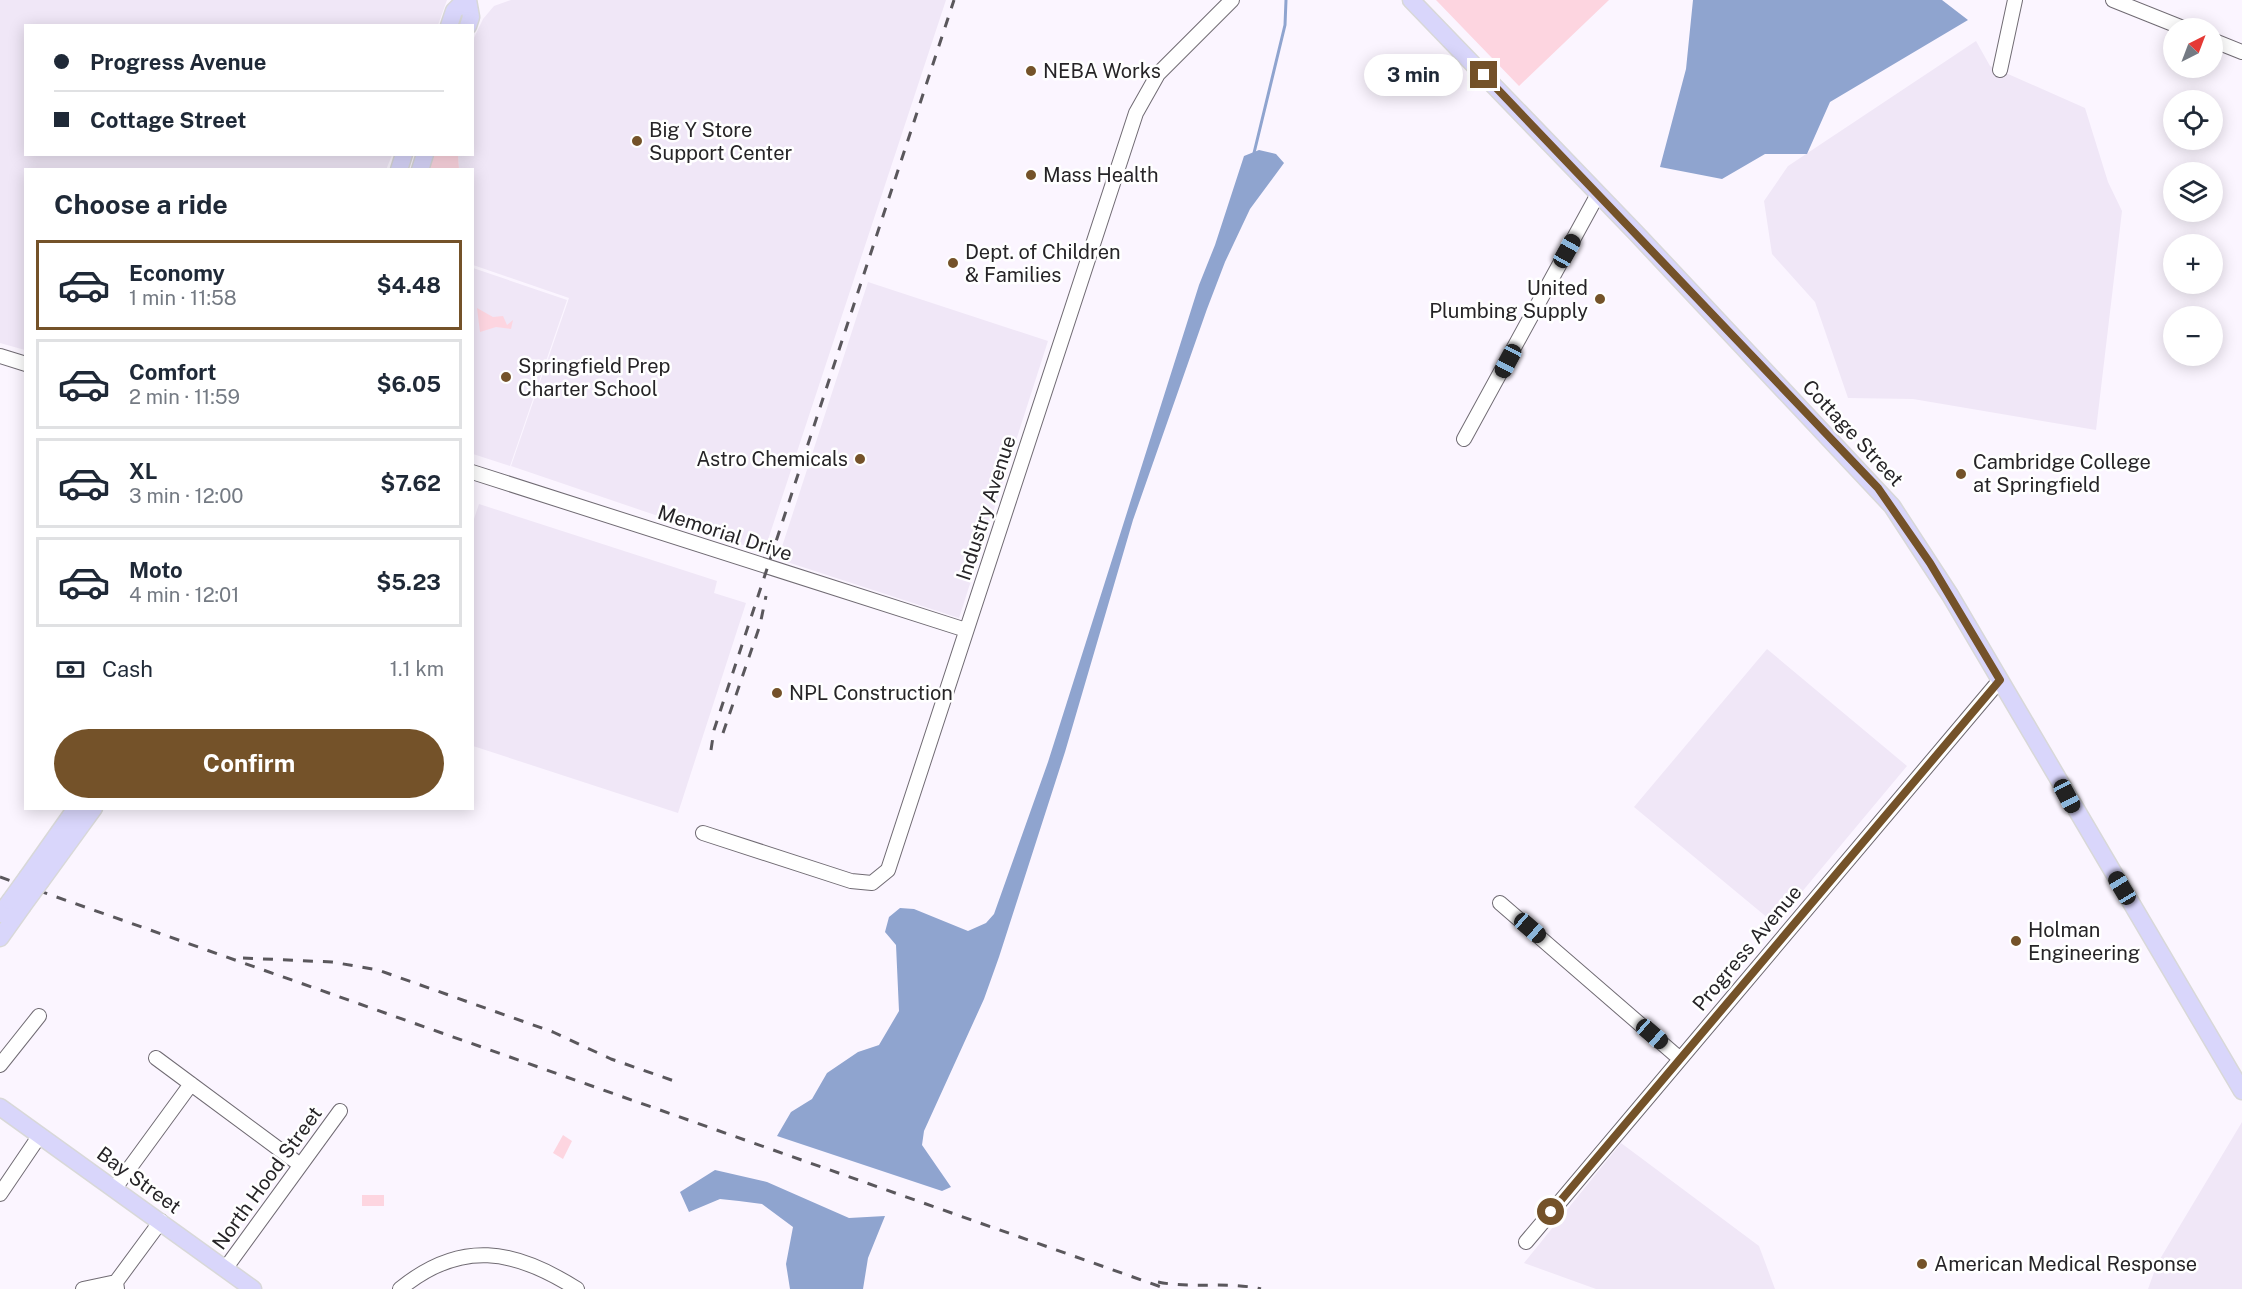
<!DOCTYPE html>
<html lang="en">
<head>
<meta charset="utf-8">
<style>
	:root { --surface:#fff; --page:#f2f2f3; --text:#1f2937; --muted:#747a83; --line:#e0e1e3; --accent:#745229 }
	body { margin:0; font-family:"Public Sans",sans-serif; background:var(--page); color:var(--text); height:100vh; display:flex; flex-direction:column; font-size:22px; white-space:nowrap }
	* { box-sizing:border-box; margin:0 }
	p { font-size:20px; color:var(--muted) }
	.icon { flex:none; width:33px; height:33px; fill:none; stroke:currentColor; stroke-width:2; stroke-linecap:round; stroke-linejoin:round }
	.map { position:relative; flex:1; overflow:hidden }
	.sheet { position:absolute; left:24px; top:168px; width:450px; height:642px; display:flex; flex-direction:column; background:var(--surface); border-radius:0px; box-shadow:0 3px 15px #0003 }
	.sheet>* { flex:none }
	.top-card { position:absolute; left:24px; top:24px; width:450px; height:132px; border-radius:0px; box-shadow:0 3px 15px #0003; display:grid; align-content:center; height:132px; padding:0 30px; background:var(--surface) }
	.needle { width:39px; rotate:42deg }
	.controls { position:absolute; left:2163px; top:18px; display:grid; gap:12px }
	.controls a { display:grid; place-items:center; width:60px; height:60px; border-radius:50%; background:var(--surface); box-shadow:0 3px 15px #0003; font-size:30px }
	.end { position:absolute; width:27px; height:27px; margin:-14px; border:8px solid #745229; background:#fff; box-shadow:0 0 0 3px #fff }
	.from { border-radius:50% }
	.bubble { position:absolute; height:42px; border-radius:21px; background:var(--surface); box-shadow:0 3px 15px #0003; font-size:20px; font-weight:700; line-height:42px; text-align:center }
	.car { position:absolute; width:18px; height:36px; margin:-18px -9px; border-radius:8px; box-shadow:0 0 4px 2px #0007; background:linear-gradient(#222 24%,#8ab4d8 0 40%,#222 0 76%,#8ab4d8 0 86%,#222 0) }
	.top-card b { display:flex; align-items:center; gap:21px; height:57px; font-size:22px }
	.top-card b+b { border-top:2px solid var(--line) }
	.top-card i { width:15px; height:15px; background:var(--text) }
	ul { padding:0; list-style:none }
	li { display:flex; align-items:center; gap:18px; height:90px; margin:0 12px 9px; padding:0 18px; border:3px solid var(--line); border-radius:0px }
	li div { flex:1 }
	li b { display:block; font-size:22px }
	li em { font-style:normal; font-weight:700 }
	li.on { border-color:var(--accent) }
	li>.icon { width:54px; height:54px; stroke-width:1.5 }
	h2 { padding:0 30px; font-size:27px; line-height:72px }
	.pay { display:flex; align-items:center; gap:15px; height:66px; padding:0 30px; font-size:22px }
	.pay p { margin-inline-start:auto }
	.primary-button { display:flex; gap:12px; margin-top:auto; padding:12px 30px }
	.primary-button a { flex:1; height:69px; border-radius:36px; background:var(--accent); color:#fff; font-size:24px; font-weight:700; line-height:69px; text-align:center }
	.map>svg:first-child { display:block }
	.built { fill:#f0e7f7 }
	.green { fill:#fdd5e0 }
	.water { fill:#8fa4cf }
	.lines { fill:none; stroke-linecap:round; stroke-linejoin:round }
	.stream { stroke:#8fa4cf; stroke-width:3 }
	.minor-casing { stroke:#706b73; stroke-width:16 }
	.major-casing { stroke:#d8d8d8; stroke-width:19 }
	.minor { stroke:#fff; stroke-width:14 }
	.major { stroke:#d9d6fb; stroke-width:16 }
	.rail { stroke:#5a575c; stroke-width:3; stroke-dasharray:10 10; stroke-linecap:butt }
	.major-bridge-casing { stroke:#d8d8d8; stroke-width:19; stroke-linecap:butt }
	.major-bridge { stroke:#d9d6fb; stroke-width:16 }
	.route { stroke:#745229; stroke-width:8 }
	.poi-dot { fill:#745229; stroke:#fff; stroke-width:2 }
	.labels { text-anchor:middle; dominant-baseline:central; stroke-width:5; stroke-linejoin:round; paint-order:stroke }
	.poi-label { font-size:20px; fill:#262427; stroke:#fff; text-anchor:start }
	.street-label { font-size:20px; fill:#262427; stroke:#fff }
</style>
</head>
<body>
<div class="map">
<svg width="2242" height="1289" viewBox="0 0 2242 1289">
	<rect width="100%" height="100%" fill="#fbf5ff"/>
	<path class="built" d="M0,0H447L438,25L26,26V154L392,155L386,170H26L25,350L0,343Z
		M511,0H946L764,552L511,466L569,298L473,265L472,170L459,169L458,155L472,154L473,40L483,19L494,6Z
		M1976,41L1990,66L2085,108L2108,182L2122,211L2096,430L1913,399L1848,398L1815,302L1772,254L1764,201L1788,166Z
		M473,268L567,300L510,466L473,454Z
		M868,282L1048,341L959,618L778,559Z
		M479,504L717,581L714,593L746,603L678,813L473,746L472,525Z
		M1767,649L1907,766L1775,924L1634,807Z
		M2242,1122V1289H2148L2157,1264Z
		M1621,1143L1759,1246L1775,1289H1596L1524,1263Z"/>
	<path class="green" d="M1436,0H1609L1519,86Z
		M431,155H458L459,169L430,170Z
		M477,308L493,317L503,316L507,325L513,320L511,329L496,327L480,332Z
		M563,1135L572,1141L563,1159L553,1153Z
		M362,1195H384V1206H362Z"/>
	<path class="water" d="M1693,0H1942L1968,20L1830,102L1807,154H1765L1722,179L1660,167L1686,69Z
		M1259,150L1276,154L1284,163L1250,209L1225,262L1207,309L1133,520L1065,752L999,957L984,999L924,1131L922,1145L951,1187L942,1191L777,1136L791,1112L812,1099L827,1073L858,1052L879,1045L899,1011L896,945L885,932L889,917L900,908L914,909L968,931L986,923L994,914L1048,762L1199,285L1215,245L1244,156Z
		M715,1170L767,1182L849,1218L885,1216L868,1258L863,1289H790L786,1264L793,1227L762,1204L739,1201L720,1199L689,1212L680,1192Z"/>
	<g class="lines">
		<path class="stream" d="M1254,153L1285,25L1286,0"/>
		<defs>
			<path id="minor" d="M2113,0L2183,28
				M2212,40L2242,52
				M2000,70L2015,0
				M0,356L26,364
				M1464,439L1598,194
				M472,472L966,630
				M703,833L851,881L872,883L888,870L1136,113L1158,74L1232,0
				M1500,903L1679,1058
				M156,1058L299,1164
				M0,1065L39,1016
				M115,1188L191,1084
				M0,1194L40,1135
				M1526,1242L2000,680
				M225,1269L340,1111
				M83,1289L116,1282
				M117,1289L116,1282L161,1221
				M400,1289C461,1239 514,1249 577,1289"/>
			<path id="major" d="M468,0L471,17L468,26
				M1411,0L1636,233L1892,506L1950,595L2242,1091
				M449,26L454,11L465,0
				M399,170L404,154
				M420,170L425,154
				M28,876L76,808
				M41,881L94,808
				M0,914L10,901
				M0,938L22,907
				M0,1107L253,1289"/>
		</defs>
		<use href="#minor" class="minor-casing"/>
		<use href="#major" class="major-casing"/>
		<use href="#minor" class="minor"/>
		<use href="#major" class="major"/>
		<path class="rail" d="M723,733L760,625L766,596
			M711,750L714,730L954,0
			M0,877L1167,1289
			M243,958L332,962L378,970L553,1032L611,1059L680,1083
			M1158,1282C1192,1289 1227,1281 1261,1289"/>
		<defs>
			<path id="major-bridge" d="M10,901L28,876
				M22,907L41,881"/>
		</defs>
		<use href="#major-bridge" class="major-bridge-casing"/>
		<use href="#major-bridge" class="major-bridge"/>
	</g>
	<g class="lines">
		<path class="route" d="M1484,75L1878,488L1930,563L2000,680L1551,1212"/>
	</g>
	<g class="poi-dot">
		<circle cx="1031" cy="71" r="6"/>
		<circle cx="637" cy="141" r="6"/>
		<circle cx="1031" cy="175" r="6"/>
		<circle cx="953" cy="263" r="6"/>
		<circle cx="1600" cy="299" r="6"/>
		<circle cx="506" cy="377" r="6"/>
		<circle cx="860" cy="459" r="6"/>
		<circle cx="1961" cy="474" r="6"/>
		<circle cx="777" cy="693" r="6"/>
		<circle cx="2016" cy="941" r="6"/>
		<circle cx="1922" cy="1264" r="6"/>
	</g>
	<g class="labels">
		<g class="poi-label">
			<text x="1043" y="71">NEBA Works</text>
			<text x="649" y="130">Big Y Store<tspan x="649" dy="23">Support Center</tspan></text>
			<text x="1043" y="175">Mass Health</text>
			<text x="965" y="252">Dept. of Children<tspan x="965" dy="23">&amp; Families</tspan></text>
			<text x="1588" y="288" text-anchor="end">United<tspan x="1588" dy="23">Plumbing Supply</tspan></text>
			<text x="518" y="366">Springfield Prep<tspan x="518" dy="23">Charter School</tspan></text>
			<text x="848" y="459" text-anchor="end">Astro Chemicals</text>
			<text x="1973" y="462">Cambridge College<tspan x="1973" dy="23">at Springfield</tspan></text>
			<text x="789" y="693">NPL Construction</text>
			<text x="2028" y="930">Holman<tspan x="2028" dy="23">Engineering</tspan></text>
			<text x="1934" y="1264">American Medical Response</text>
		</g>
		<g class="street-label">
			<text transform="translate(1853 433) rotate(47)">Cottage Street</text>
			<text transform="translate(986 508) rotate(-72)">Industry Avenue</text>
			<text transform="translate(725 533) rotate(18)">Memorial Drive</text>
			<text transform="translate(1747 948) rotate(-50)">Progress Avenue</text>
			<text transform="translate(267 1178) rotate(-54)">North Hood Street</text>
			<text transform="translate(139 1180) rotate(36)">Bay Street</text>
		</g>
	</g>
</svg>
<div class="controls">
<a><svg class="needle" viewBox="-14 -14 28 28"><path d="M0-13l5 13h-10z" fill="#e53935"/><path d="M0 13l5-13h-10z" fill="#747a83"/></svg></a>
<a><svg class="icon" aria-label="locate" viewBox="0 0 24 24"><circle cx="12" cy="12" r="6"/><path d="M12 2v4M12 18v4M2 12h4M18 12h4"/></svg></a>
<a><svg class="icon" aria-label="layers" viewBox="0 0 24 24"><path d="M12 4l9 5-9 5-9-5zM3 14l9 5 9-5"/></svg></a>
<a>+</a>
<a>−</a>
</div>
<i class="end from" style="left:1551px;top:1212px"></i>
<i class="end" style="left:1484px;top:75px"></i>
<div class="bubble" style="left:1364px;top:54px;width:99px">3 min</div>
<i class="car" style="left:1567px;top:251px;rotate:29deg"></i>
<i class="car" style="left:1508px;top:361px;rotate:208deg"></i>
<i class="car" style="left:2067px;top:796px;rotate:152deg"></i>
<i class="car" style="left:2122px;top:888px;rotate:329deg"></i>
<i class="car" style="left:1530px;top:928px;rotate:131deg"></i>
<i class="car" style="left:1652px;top:1034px;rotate:131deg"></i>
<div class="top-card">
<b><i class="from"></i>Progress Avenue</b>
<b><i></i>Cottage Street</b>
</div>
<section class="sheet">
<h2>Choose a ride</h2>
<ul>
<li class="on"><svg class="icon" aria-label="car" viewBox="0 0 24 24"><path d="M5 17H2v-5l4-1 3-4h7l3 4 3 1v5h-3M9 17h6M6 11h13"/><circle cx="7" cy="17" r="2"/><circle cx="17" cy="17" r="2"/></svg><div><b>Economy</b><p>1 min · 11:58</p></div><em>$4.48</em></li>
<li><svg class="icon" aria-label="car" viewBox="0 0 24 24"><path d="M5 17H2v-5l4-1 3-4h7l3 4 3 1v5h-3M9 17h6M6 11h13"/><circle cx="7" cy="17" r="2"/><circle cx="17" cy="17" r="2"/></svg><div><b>Comfort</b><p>2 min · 11:59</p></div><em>$6.05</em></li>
<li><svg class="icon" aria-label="car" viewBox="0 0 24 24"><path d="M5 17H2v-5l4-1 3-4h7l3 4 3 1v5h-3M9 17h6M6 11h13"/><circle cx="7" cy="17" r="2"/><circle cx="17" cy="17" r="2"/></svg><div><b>XL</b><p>3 min · 12:00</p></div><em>$7.62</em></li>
<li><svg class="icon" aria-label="car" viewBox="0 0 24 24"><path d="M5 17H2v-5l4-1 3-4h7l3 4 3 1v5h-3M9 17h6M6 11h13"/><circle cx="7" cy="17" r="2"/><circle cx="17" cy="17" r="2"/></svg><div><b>Moto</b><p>4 min · 12:01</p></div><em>$5.23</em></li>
</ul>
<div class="pay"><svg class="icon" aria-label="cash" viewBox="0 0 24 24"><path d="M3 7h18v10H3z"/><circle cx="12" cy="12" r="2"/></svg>Cash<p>1.1 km</p></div>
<div class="primary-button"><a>Confirm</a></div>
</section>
</div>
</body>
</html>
